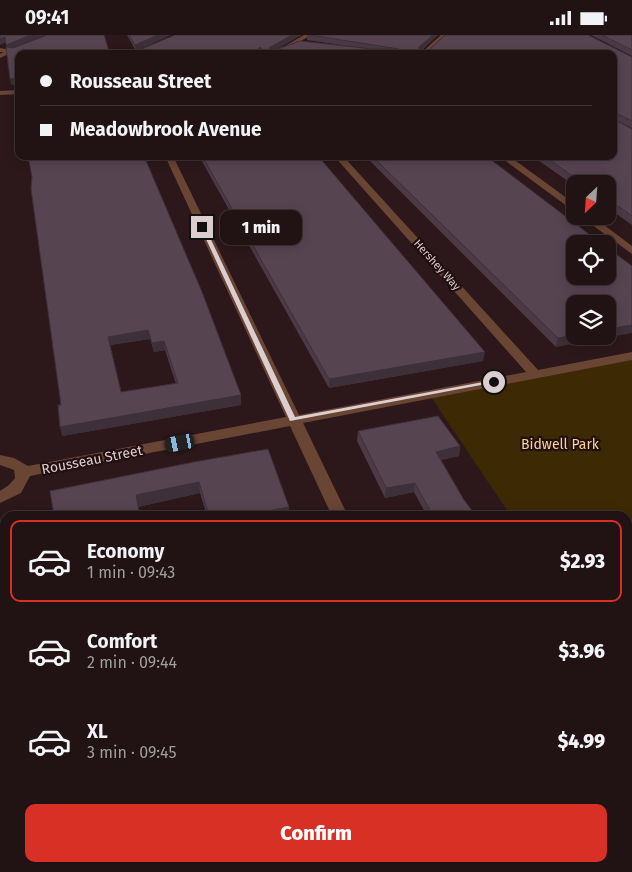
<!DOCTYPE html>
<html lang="en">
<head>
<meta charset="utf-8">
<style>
	:root { --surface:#211214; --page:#2d2022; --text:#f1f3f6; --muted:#a29ea0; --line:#3e3234; --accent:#d93025 }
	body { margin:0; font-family:"Fira Sans",sans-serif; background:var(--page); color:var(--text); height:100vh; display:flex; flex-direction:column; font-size:19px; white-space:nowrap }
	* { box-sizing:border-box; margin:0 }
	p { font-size:16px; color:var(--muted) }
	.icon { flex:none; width:28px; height:28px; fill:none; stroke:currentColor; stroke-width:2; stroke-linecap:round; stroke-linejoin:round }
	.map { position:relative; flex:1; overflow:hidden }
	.sheet { position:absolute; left:0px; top:476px; width:632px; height:361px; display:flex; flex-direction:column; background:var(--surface); border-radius:15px 15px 0 0; box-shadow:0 2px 12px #0003,0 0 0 1px var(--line) }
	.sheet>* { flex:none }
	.hud { position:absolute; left:15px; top:15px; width:602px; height:110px; border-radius:10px; box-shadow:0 2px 12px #0003,0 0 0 1px var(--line); display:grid; align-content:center; height:110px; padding:0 25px; background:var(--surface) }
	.needle { width:32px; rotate:205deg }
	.buttons { position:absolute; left:566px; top:140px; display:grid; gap:10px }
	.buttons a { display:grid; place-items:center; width:50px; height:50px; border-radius:10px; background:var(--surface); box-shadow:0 2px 12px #0003,0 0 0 1px var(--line); font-size:25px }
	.end { position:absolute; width:22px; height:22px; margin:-11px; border:6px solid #dccdce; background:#111; box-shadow:0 0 0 2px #111 }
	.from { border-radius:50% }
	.bubble { position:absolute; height:35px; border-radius:10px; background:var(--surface); box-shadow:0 2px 12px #0003,0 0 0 1px var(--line); font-size:16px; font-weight:800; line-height:35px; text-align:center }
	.car { position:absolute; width:15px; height:30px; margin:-15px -8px; border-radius:6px; box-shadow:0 0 4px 1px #0007; background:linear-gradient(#222 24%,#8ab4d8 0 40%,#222 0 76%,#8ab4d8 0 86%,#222 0) }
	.hud b { display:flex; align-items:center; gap:18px; height:48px; font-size:19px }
	.hud b+b { border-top:1px solid var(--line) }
	.hud i { width:12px; height:12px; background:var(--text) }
	ul { padding:9px 0 0; list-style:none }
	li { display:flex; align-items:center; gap:15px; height:82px; margin:0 10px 8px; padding:0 15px; border:2px solid transparent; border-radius:10px }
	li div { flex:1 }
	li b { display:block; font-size:19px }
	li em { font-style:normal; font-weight:800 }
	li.current { border-color:var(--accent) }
	li>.icon { width:45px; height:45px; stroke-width:1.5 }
	.cta { display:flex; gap:10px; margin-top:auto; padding:10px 25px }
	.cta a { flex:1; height:58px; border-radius:10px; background:var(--accent); color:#fff; font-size:20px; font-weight:800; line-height:58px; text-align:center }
	.status { display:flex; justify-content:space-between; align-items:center; height:35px; padding:0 25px; background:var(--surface); direction:ltr }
	.status svg { height:14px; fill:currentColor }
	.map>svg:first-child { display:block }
	.green { fill:#3d2a04 }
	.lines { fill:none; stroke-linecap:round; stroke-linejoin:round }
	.minor { fill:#694534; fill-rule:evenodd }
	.wall { fill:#4b3a46; fill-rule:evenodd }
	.shaded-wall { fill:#3d3039 }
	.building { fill:#574451; stroke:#3d3039; fill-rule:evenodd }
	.route { fill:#dccdce }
	.labels { text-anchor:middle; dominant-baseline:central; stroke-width:4.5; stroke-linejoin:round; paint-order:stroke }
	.far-street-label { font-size:11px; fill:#dccdce; stroke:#220f11 }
	.park-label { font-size:14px; fill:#fad390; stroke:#220f11 }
	.street-label { font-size:14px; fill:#dccdce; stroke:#220f11 }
</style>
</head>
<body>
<div class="status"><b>09:41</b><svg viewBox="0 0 49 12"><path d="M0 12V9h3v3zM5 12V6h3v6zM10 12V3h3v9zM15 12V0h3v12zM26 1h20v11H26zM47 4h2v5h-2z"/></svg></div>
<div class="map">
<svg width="632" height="837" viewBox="0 0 632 837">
	<rect width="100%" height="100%" fill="#2c181a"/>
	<path class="green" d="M632,321V661L628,654V481H511L429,359Z"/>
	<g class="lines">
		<path class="minor" d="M175,0H183L142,19H133Z
			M304,0H311L279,19H271Z
			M441,0H448L427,19H420Z
			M0,13L15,16L0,23V19L4,17H0Z
			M19,55V59L0,60V56Z
			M165,121H173L299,380L526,337L334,121H343L538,335L632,317V325L303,388L348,481H332L290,391L30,441L21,458L0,468V456L9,450L15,443L14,435L0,430V420L14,423L28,431L286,382Z
			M499,121H509L575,169V177Z
			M580,181H592L632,211V219Z
			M0,745L5,747V832H17V837H0Z
			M500,832H524L526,837H502Z"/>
	</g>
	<path class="wall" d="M127,0H170L136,16Z
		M175,0H301L276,14L300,6L348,11L307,5V0H438L422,15H429L445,0H588L632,22V93L615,85L632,94V190L608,173V149H575V151L532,121H614V19H262L261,17L259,19H139V15Z
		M591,0H632V21Z
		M199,121H318L483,326L329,353Z
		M365,121H490L489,124L575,241L556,312Z
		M32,142L241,370L62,401L61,370ZM150,304L154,317L165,315L176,349L121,357L110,310Z
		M358,396L460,411L459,421L441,425L464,465L476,481H427L414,457L385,463L357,406Z
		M194,427L289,481H207L200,458L138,472L54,481Z
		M592,832H628L632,837H595Z"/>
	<path class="shaded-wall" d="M31,0H46L7,15L6,10Z
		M158,0H170L136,16L135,10Z
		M292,0H301L269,19V13Z
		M433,0H438L419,18V12Z
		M5,2L6,7L0,10V4Z
		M260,12L261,17L259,19H253Z
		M17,43L19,49L11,50L10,44Z
		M632,290V298L556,312L558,303L575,300V301H608V294Z
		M148,295L150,304L109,310L108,302Z
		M164,306L165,315L154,317L152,308Z
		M485,317L483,326L329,353V344Z
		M241,360V370L62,401L60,392Z
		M460,411L459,421L435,426L436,417Z
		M199,447L200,458L138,472L136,460Z
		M415,448L414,457L385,463L386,453Z
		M289,472V481H272V475Z"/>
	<path class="building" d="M0,0H31L6,10L5,2L0,4Z
		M47,0H104L110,19H19V47L17,43L10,44L6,12L13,13Z
		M129,0H158L135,10Z
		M175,0H292L269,13L275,15L300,6L372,14H399L310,0H433L419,12V15H429L445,0H588L632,22V86L614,77L615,85L632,94V181L608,164V149H584L544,121H614V19H267L260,12L253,19H141L139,15Z
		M602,0H632V15Z
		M28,121H144L202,257L241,360L60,392L58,370H61L31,154L32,142ZM148,295L152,308L164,306L178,348L121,357L108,302Z
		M202,121H318L485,317L329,344Z
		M372,121H486L602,209H575V241H608V213L632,231V290L608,294V269H575V300L558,303Z
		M438,381L460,411L436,417L464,465L476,481H433L415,448L386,453L358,396Z
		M268,414L289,472L272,475L274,481H209L199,447L136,460L140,481H74V480L69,481H54L50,456L194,427Z
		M628,709L632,717V837H606L604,832H628Z
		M126,832H238L239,837H112Z
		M318,832H436L437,837H313L312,834Z"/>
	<path class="route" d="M200,191L205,192L295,382L494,345L497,347L290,386Z"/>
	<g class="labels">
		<g class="far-street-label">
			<text transform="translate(437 230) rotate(48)">Hershey Way</text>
		</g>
		<g class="park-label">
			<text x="560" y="409">Bidwell Park</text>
		</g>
		<g class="street-label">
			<text transform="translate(92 425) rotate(-11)">Rousseau Street</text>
		</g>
	</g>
</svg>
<div class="buttons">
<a><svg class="needle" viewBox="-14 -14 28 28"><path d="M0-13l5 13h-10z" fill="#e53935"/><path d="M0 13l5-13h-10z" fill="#a29ea0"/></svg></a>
<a><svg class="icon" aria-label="locate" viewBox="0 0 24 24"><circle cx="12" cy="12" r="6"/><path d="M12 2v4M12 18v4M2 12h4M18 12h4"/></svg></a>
<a><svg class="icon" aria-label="layers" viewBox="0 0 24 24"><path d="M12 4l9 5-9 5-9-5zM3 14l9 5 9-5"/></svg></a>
</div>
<i class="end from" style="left:494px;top:347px"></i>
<i class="end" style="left:202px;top:192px"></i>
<div class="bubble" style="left:220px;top:175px;width:82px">1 min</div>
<i class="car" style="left:180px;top:408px;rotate:259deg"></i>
<div class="hud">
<b><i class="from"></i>Rousseau Street</b>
<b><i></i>Meadowbrook Avenue</b>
</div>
<section class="sheet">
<ul>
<li class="current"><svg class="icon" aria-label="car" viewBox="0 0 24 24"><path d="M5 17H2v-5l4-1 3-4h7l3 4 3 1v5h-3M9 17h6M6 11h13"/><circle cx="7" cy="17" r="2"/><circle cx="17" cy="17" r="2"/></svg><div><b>Economy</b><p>1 min · 09:43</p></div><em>$2.93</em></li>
<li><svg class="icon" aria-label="car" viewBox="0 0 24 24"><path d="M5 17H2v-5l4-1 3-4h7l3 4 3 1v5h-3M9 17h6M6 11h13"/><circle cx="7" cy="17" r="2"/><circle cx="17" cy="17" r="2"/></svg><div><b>Comfort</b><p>2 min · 09:44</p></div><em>$3.96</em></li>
<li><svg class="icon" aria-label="car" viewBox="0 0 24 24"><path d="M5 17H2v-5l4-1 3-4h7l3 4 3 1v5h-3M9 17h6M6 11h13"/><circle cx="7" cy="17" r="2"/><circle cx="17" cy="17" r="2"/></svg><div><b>XL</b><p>3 min · 09:45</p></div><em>$4.99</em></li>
</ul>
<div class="cta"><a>Confirm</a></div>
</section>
</div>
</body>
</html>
